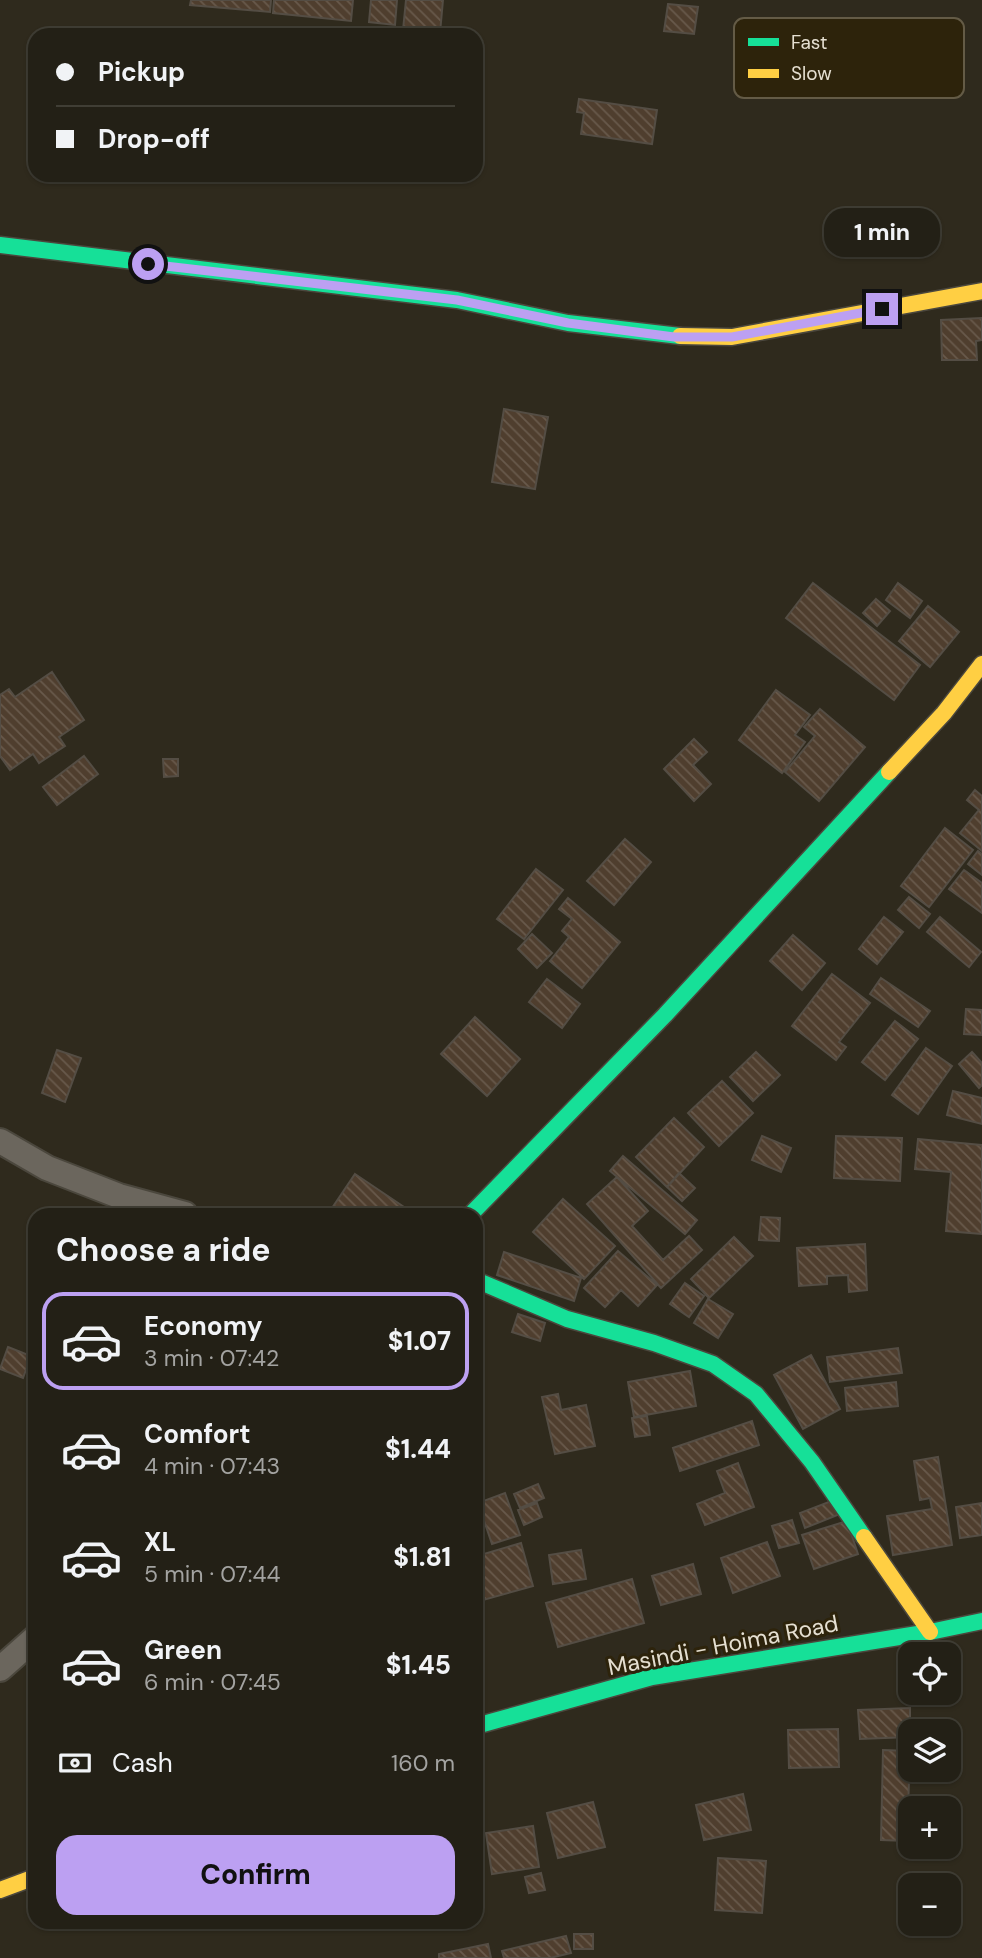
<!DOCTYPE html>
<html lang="en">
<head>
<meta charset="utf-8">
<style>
	:root { --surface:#232016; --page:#2f2d23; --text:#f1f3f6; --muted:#a3a3a1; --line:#403e35; --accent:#bca0f2 }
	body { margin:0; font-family:"DM Sans",sans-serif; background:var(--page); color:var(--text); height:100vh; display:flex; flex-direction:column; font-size:26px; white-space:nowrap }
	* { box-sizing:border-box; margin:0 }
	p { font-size:23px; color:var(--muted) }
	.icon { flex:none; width:38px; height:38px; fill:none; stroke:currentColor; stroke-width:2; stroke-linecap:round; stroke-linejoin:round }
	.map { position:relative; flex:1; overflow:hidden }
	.drawer { position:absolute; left:28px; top:1208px; width:455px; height:721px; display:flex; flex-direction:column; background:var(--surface); border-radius:21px; box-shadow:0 2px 5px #0004,0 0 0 2px var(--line) }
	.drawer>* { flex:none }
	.guide { position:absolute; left:28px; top:28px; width:455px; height:154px; border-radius:21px; box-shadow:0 2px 5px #0004,0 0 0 2px var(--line); display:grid; align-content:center; height:154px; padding:0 28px; background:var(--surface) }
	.controls { position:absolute; left:898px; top:1642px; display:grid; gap:14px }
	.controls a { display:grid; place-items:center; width:63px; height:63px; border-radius:14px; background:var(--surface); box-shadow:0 2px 5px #0004,0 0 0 2px var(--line); font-size:35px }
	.end { position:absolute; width:32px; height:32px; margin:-16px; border:9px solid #bca0f2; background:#111; box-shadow:0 0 0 4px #111 }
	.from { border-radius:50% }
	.bubble { position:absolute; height:49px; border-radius:21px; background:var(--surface); box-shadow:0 2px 5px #0004,0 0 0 2px var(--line); font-size:23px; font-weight:800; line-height:49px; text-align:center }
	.guide b { display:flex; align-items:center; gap:24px; height:66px; font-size:26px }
	.guide b+b { border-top:2px solid var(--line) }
	.guide i { width:18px; height:18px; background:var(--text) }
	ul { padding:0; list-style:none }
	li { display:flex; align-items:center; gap:21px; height:98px; margin:0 14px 10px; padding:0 14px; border:4px solid transparent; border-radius:21px }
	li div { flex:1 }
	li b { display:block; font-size:26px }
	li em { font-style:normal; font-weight:800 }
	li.active { border-color:var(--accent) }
	li>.icon { width:63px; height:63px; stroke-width:1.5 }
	h2 { padding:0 28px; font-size:32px; line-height:84px }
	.pay { display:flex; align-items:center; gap:18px; height:77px; padding:0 28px; font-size:26px }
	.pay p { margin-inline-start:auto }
	.primary-button { display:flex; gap:14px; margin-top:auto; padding:14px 28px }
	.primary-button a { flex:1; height:80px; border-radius:21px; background:var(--accent); color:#111; font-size:28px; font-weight:800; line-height:80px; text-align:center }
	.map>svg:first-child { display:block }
	.building { fill:url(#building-back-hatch); stroke:#544d44; stroke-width:2 }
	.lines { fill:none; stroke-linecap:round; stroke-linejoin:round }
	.street-casing { stroke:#4b473d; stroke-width:28 }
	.fast-casing { stroke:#4b473d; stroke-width:19 }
	.slow-casing { stroke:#4b473d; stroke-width:19 }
	.street { stroke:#6b665d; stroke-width:24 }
	.fast { stroke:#16e098; stroke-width:16 }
	.slow { stroke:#ffcf43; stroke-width:16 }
	.route { stroke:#bca0f2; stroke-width:9 }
	.labels { text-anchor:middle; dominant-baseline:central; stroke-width:6; stroke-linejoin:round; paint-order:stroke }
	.street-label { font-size:23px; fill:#e5dfd1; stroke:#2d230b }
	.key { fill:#2d230b; stroke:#645b46; stroke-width:2 }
	.key-label { font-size:19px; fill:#e5dfd1 }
</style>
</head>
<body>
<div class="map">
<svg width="982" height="1958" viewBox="0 0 982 1958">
	<defs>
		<pattern id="building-back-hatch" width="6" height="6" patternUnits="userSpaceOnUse" patternTransform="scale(1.75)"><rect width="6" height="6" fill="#4f3e2e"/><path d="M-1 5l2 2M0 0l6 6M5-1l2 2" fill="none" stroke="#68594b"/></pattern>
	</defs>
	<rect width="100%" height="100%" fill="#2f2a1d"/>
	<path class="building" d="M191,0H271L270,12L190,5Z
		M274,0H353L351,21L273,13Z
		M371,0H397L395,25L369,22Z
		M406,0H443L440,33L403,30Z
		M668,4L698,7L694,34L664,31Z
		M579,99L657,110L652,144L581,134L584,113L577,112Z
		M982,318V340L976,341L977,360H942L941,320Z
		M504,409L548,417L535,489L492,482Z
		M813,583L920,665L894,700L786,618Z
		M898,583L922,601L910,618L886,600Z
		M876,599L890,611L877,626L863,613Z
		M928,606L959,632L930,667L899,641Z
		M52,672L84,720L59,737L65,746L39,763L33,754L10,770L0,756V695L9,689L15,697Z
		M776,690L810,715L795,735L805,742L782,773L739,740Z
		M820,709L865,747L819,801L785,772L815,736L804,727Z
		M694,739L707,752L693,765L711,784L694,801L664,769Z
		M84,756L98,774L57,805L43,787Z
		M163,759H178V776L164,777Z
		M975,790L982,796V851L960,833L979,810L967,800Z
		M945,828L973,850L929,907L901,886Z
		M625,839L651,862L614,905L587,881Z
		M978,851L982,854V875L968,864Z
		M536,869L563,890L524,939L497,919Z
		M964,870L982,883V913L949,889Z
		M909,897L930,914L919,928L898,910Z
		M568,898L620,942L582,988L550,961L569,937L562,931L572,919L559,909Z
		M884,917L903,932L877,964L859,949Z
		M940,917L981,952L969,967L927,932Z
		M532,934L552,953L537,968L518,949Z
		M793,935L825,963L802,990L770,961Z
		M832,974L870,1003L839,1042L846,1047L836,1060L792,1026Z
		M881,978L930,1011L918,1027L870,994Z
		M547,979L580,1004L562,1028L529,1002Z
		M966,1009L982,1010V1035L964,1034Z
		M475,1017L520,1059L487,1096L441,1054Z
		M895,1021L918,1039L885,1080L862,1062Z
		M926,1048L952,1066L918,1114L892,1095Z
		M57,1050L81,1058L65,1102L42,1093Z
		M756,1052L780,1075L753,1101L730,1077Z
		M972,1052L982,1063V1085L979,1088L959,1064Z
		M722,1081L753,1113L719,1146L688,1113Z
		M953,1091L982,1098V1124L947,1115Z
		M674,1118L704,1147L667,1187L636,1157Z
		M762,1136L791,1148L781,1172L752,1160Z
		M836,1136L902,1138L900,1181L834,1178Z
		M918,1139L982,1145V1234L946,1231L951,1172L915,1169Z
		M623,1156L697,1220L685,1234L610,1171Z
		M679,1173L695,1188L682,1201L667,1187Z
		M355,1174L404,1207L399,1214H328Z
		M617,1177L648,1211L632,1226L663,1260L689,1236L702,1250L661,1288L587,1204Z
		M563,1199L615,1246L584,1279L533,1232Z
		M761,1217L780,1218L779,1241L759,1240Z
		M734,1237L753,1256L709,1298L691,1279Z
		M865,1244L867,1290L849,1292L848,1275L827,1276V1284L799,1286L797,1248Z
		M618,1251L657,1285L638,1306L621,1290L605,1307L584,1288Z
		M504,1252L581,1278L574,1301L497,1275Z
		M685,1283L704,1296L689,1317L670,1304Z
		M708,1299L733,1314L718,1338L694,1323Z
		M518,1314L545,1323L540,1341L512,1332Z
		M8,1347L31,1356L23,1378L0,1369Z
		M898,1348L902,1373L830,1382L827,1357Z
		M811,1355L840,1409L803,1429L774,1375Z
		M690,1371L696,1406L634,1417L628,1382Z
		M896,1382L898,1406L847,1411L845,1388Z
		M558,1394L561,1410L586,1405L595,1446L555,1454L542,1397Z
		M647,1416L650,1435L635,1437L632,1418Z
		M752,1421L759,1445L680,1471L673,1448Z
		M938,1457L952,1545L893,1555L887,1516L932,1509L930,1498L920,1500L914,1461Z
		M738,1463L754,1507L705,1525L697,1504L725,1493L717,1471Z
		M538,1484L544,1498L520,1508L514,1494Z
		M505,1493L520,1535L492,1544L478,1503Z
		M834,1500L840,1514L805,1528L800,1513Z
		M537,1503L542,1517L524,1525L518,1510Z
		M982,1503V1535L960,1538L956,1507Z
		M792,1520L799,1543L779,1548L772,1526Z
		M847,1521L858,1554L814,1569L802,1535Z
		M476,1526L484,1554L521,1543L533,1586L476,1602Z
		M767,1542L780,1576L733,1593L721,1558Z
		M581,1550L586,1579L553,1584L549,1555Z
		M693,1564L701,1594L661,1605L652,1576Z
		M632,1579L644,1623L558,1647L546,1603Z
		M910,1708V1737L860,1739L858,1710Z
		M838,1729L839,1767L789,1768L788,1730Z
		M883,1750L910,1751L907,1841L881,1840Z
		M743,1794L751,1830L704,1840L696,1805Z
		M593,1802L605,1847L558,1858L547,1813Z
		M533,1826L539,1867L492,1874L486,1833Z
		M718,1858L766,1861L762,1913L715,1910Z
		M541,1873L545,1890L529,1893L525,1877Z
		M574,1934H593V1949H574Z
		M566,1936L571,1953L550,1958H504L502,1951Z
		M488,1944L491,1958H439V1954Z"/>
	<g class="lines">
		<defs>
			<path id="street" d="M0,1141L47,1168L119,1196L185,1214
				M0,1669L35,1638"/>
			<path id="fast" d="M0,245L457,300L568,323L680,336
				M471,1214L665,1015L889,772
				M476,1280L567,1319L654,1343L713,1364L756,1394L812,1462L864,1537
				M476,1726L652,1677L930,1632L982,1621"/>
			<path id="slow" d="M680,336L732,337L982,291
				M889,772L944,713L982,664
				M864,1537L930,1632
				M0,1890L35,1877"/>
		</defs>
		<use href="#street" class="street-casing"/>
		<use href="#fast" class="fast-casing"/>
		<use href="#slow" class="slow-casing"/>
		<use href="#street" class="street"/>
		<use href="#fast" class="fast"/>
		<use href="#slow" class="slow"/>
	</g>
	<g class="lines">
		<path class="route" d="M148,264L457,300L568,323L674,337H732L882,309"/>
	</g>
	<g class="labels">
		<g class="street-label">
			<text transform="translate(723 1645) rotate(-11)">Masindi - Hoima Road</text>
		</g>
	</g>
	<rect x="734" y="18" width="230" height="80" rx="10" class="key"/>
	<rect x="748" y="38" width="31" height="8" fill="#16e098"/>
	<rect x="748" y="69" width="31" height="9" fill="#ffcf43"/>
	<g class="key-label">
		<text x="791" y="49">Fast</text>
		<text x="791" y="80">Slow</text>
	</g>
</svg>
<div class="controls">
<a><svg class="icon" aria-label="locate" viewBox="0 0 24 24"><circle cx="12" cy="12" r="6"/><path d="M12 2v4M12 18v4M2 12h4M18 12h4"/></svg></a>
<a><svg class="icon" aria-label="layers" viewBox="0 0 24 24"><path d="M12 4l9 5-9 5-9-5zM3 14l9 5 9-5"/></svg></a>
<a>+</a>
<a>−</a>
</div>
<i class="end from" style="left:148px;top:264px"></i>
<i class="end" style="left:882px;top:309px"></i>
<div class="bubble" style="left:824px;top:208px;width:116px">1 min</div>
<div class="guide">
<b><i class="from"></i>Pickup</b>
<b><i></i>Drop-off</b>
</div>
<section class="drawer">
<h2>Choose a ride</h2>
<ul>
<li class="active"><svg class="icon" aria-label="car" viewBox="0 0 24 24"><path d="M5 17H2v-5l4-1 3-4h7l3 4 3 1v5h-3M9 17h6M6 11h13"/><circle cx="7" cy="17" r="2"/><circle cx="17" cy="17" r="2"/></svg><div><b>Economy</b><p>3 min · 07:42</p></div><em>$1.07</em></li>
<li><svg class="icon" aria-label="car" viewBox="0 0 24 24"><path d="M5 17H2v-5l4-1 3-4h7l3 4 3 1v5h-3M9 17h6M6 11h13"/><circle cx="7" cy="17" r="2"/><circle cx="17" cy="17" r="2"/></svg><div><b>Comfort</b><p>4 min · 07:43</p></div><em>$1.44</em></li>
<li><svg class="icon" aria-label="car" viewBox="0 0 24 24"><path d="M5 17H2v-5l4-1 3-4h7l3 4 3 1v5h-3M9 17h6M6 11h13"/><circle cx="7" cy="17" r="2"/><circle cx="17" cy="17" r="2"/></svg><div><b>XL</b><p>5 min · 07:44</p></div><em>$1.81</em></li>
<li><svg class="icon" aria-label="car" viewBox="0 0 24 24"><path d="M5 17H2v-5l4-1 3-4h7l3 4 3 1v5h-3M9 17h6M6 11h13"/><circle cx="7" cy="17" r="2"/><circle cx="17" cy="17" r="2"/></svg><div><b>Green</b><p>6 min · 07:45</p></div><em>$1.45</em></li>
</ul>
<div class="pay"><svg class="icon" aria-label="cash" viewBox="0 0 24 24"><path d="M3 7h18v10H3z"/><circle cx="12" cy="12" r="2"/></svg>Cash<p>160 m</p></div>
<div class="primary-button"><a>Confirm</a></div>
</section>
</div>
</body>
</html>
